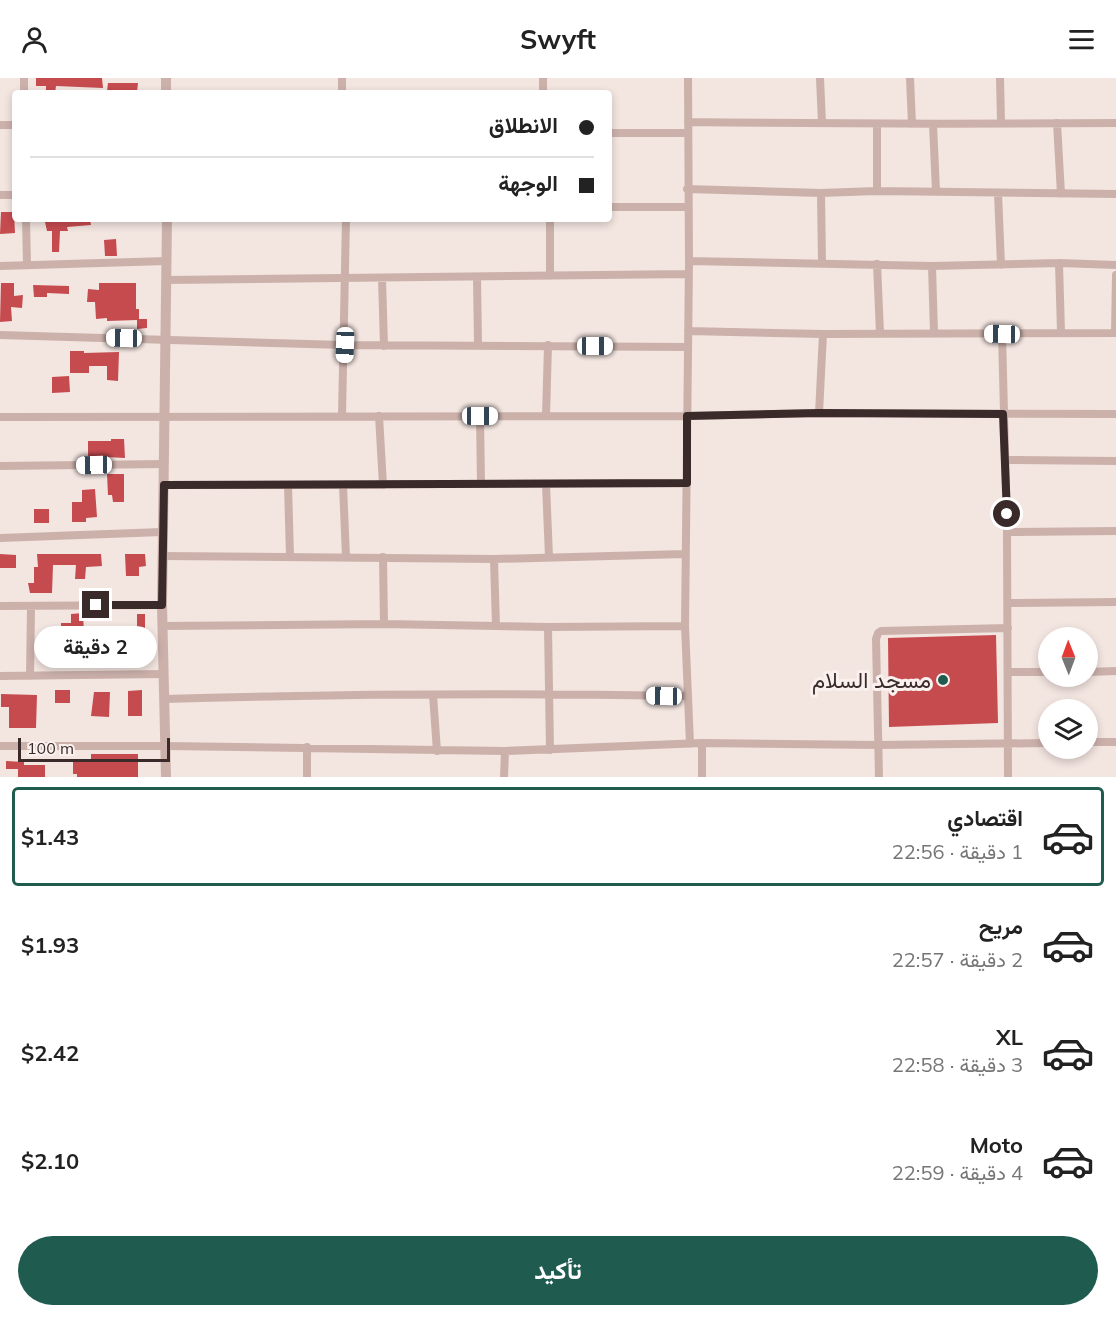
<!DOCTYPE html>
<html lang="ar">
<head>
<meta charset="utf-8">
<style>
	:root { --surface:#fff; --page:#f2f2f2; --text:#222; --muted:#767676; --line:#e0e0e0; --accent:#1f5c4f }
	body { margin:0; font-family:Mulish,Vazirmatn,sans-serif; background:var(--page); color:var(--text); direction:rtl; height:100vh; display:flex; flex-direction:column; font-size:22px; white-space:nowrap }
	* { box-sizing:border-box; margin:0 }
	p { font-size:20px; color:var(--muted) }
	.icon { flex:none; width:33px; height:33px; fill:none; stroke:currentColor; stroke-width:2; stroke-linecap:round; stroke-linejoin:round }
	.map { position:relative; height:699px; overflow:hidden; direction:ltr }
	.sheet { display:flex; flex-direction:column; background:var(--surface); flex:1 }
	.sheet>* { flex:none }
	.hud { position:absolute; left:12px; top:12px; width:600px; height:132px; border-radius:6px; box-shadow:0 3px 9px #0003; direction:rtl; display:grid; align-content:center; height:132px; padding:0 18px; background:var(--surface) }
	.needle { width:39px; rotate:359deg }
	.buttons { position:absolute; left:1038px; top:549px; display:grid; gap:12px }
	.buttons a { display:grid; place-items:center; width:60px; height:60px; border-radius:50%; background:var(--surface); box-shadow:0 3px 9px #0003; font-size:30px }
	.scale { position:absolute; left:18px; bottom:15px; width:152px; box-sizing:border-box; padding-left:6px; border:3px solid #3a2b2a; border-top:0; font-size:16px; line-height:21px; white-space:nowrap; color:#3a2b2a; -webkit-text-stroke:4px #faf0ed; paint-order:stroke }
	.end { position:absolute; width:27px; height:27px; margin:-14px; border:8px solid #3a2b2a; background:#fff; box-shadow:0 0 0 3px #fff }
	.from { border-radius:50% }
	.bubble { position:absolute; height:42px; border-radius:21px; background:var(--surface); box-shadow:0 3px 9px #0003; font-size:20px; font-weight:700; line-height:42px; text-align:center; direction:rtl }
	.car { position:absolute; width:18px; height:36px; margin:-18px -9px; border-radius:8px; box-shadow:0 0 4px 2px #0007; background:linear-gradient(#fff 24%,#345 0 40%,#fff 0 76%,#345 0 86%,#fff 0) }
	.hud b { display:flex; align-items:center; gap:21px; height:57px; font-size:22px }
	.hud b+b { border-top:2px solid var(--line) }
	.hud i { width:15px; height:15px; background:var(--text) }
	ul { padding:10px 0 0; list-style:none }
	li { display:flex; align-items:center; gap:18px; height:99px; margin:0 12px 9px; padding:0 6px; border:3px solid transparent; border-radius:6px }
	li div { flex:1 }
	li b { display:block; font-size:22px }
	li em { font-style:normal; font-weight:700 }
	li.on { border-color:var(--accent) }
	li>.icon { width:54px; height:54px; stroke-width:1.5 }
	.button { display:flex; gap:12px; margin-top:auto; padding:12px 18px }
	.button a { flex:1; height:69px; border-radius:36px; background:var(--accent); color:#fff; font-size:24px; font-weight:700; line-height:69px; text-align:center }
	header { display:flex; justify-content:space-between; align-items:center; height:78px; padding:0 18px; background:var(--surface); font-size:27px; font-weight:700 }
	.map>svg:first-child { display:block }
	.building { fill:#c64b4f }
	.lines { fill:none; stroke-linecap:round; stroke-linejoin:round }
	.minor { stroke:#ccb1ab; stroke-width:8 }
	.tertiary { stroke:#ccb1ab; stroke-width:10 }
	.route { stroke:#3a2b2a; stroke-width:8 }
	.poi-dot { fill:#1f5c4f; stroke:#faf0ed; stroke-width:2 }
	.labels { text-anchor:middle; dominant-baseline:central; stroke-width:6; stroke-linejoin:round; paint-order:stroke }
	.poi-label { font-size:22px; fill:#3a2b2a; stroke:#faf0ed; text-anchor:end }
</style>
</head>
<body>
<header><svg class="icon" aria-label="menu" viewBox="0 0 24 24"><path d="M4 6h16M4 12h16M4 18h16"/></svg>Swyft<svg class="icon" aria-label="person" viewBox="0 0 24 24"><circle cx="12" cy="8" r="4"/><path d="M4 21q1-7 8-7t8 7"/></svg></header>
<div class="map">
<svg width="1116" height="699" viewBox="0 0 1116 699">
	<rect width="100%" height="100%" fill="#f3e5e0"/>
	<path class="building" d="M36,0H102L103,10L56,8L55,15H46V8H36Z
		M108,5H138L137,14L107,13Z
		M1,134H14L15,155L0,156Z
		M90,141L91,147L67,149L68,153H60L59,174H52V153H47L45,144L51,142Z
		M116,161L117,178H105L104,162Z
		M1,205H14V218L23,217L22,230L11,229L12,243L0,244Z
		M99,205H136V231H139V241H147V250L137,251V242L107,243V240L96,241L95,224H87L88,211L99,212Z
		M33,207L69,208V216L47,215V219H34Z
		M70,273H84V275L119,274L118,303L107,302V288H89V295H70Z
		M69,298L70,314L52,315V299Z
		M111,361H124L125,380L88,378V363H111Z
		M107,396H124V424H113L112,417H108Z
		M95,411L97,439L86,440V444H72V424H82V412Z
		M34,431H49V445H34Z
		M0,476L16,477V490H0Z
		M37,476H101L102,488L86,489L85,501H75L76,487H53L52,515H30L28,505H34V489H38Z
		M125,476H145L146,488L139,489V498H126Z
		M83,535L84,556H61V545H71V536Z
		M137,536H145V569H137Z
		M996,557L998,645L889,649L888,560Z
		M89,570L107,571V580L65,583V571Z
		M55,612H70V625H55Z
		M142,612V638H128V613Z
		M94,614H110L109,639L91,638Z
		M1,616L37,617L36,650H9V629H1Z
		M91,676H138V699H77V696H73V684H91Z
		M6,683L24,684V687H45V699H18V691H6Z"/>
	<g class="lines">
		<path class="minor" d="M24,0V15
			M342,0V15
			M543,0V15
			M688,0L689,183L685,548L690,666
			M820,0L822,45
			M910,0L912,46
			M1000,0L1001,44
			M688,44C831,46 973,46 1116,45
			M1057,45L1061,116
			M933,46L936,113
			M0,47H15
			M877,47V113
			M609,55H688
			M687,111L821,115L877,113L1116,116
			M821,115L822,185
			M998,115L1001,187
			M0,117H15
			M609,129H687
			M26,141L27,187
			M550,141V198
			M689,183L932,188L1059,185L1116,187
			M1059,185L1061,254
			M877,186L880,255
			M0,188L167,183
			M932,188L934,255
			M382,200L384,268
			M477,200L478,267
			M167,202L689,196
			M688,253L823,256L1116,255
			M1115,255L1116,197
			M1002,256L1007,454L1008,699
			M0,257L344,267L688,269
			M819,335L823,256
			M342,338L346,141
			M379,338L383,407
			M480,338L481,406
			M546,338L548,267
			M0,339L687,338L819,335L1116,336
			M1005,382L1116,383
			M0,388L164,386
			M546,406L549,479
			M163,407L686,405
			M288,407L290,478
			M343,407L346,479
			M1007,454L1116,453
			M0,460L162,454
			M162,478L494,481L685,476
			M383,479L384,546
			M494,481L496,548
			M1008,525L1116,524
			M0,528L162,527
			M162,548L384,546L548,549L685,548
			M548,549L550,672
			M1009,594H1048
			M1088,594L1116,593
			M0,598L164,596
			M30,598L31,528
			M433,617L437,673
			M164,621C339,616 513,615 687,618
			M1088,664H1116
			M0,668H166L505,673L702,665L878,667L1048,665
			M307,669V699
			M504,699L505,673
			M702,699V665
			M879,699L876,561L878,555L881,553L1008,550"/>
		<path class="tertiary" d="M166,15V0
			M166,699L162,527L167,141"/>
	</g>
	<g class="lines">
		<path class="route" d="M96,527H162L164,407L687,405V338L819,335L1003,336L1007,436"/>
	</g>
	<circle class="poi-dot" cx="943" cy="602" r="6"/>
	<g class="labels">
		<g class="poi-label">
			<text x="931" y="602">مسجد السلام</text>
		</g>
	</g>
</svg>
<div class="buttons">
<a><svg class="needle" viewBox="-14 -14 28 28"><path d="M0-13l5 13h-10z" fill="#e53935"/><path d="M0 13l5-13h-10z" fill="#767676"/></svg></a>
<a><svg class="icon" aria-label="layers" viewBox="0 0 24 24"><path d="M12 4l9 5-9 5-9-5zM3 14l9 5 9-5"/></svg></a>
</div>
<div class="scale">100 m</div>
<i class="end from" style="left:1007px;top:436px"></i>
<i class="end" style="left:96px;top:527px"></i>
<div class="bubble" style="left:34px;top:548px;width:123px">2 دقيقة</div>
<i class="car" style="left:1002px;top:256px;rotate:271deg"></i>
<i class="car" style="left:124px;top:260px;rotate:271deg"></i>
<i class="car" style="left:345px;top:267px;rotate:182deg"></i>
<i class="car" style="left:595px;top:268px;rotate:90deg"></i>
<i class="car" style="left:480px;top:338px;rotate:90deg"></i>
<i class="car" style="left:94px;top:387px;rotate:269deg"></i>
<i class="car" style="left:664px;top:618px;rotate:271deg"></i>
<div class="hud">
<b><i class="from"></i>الانطلاق</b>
<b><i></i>الوجهة</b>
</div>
</div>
<section class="sheet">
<ul>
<li class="on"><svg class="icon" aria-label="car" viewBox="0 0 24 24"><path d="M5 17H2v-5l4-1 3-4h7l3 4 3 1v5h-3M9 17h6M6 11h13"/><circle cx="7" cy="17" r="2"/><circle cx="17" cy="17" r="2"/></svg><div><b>اقتصادي</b><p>1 دقيقة · 22:56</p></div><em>$1.43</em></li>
<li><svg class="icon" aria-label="car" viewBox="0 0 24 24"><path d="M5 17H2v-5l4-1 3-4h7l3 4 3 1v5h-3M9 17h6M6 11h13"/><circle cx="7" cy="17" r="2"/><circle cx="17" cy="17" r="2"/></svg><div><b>مريح</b><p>2 دقيقة · 22:57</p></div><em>$1.93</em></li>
<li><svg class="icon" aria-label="car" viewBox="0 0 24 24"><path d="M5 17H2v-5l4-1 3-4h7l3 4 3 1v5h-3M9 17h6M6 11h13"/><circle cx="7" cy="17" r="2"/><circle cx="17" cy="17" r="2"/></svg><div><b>XL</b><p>3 دقيقة · 22:58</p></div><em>$2.42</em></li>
<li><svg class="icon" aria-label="car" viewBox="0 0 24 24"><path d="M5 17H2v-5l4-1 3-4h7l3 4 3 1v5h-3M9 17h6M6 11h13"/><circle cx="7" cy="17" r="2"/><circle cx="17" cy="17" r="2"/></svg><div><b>Moto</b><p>4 دقيقة · 22:59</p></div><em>$2.10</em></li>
</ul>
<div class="button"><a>تأكيد</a></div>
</section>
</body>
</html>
